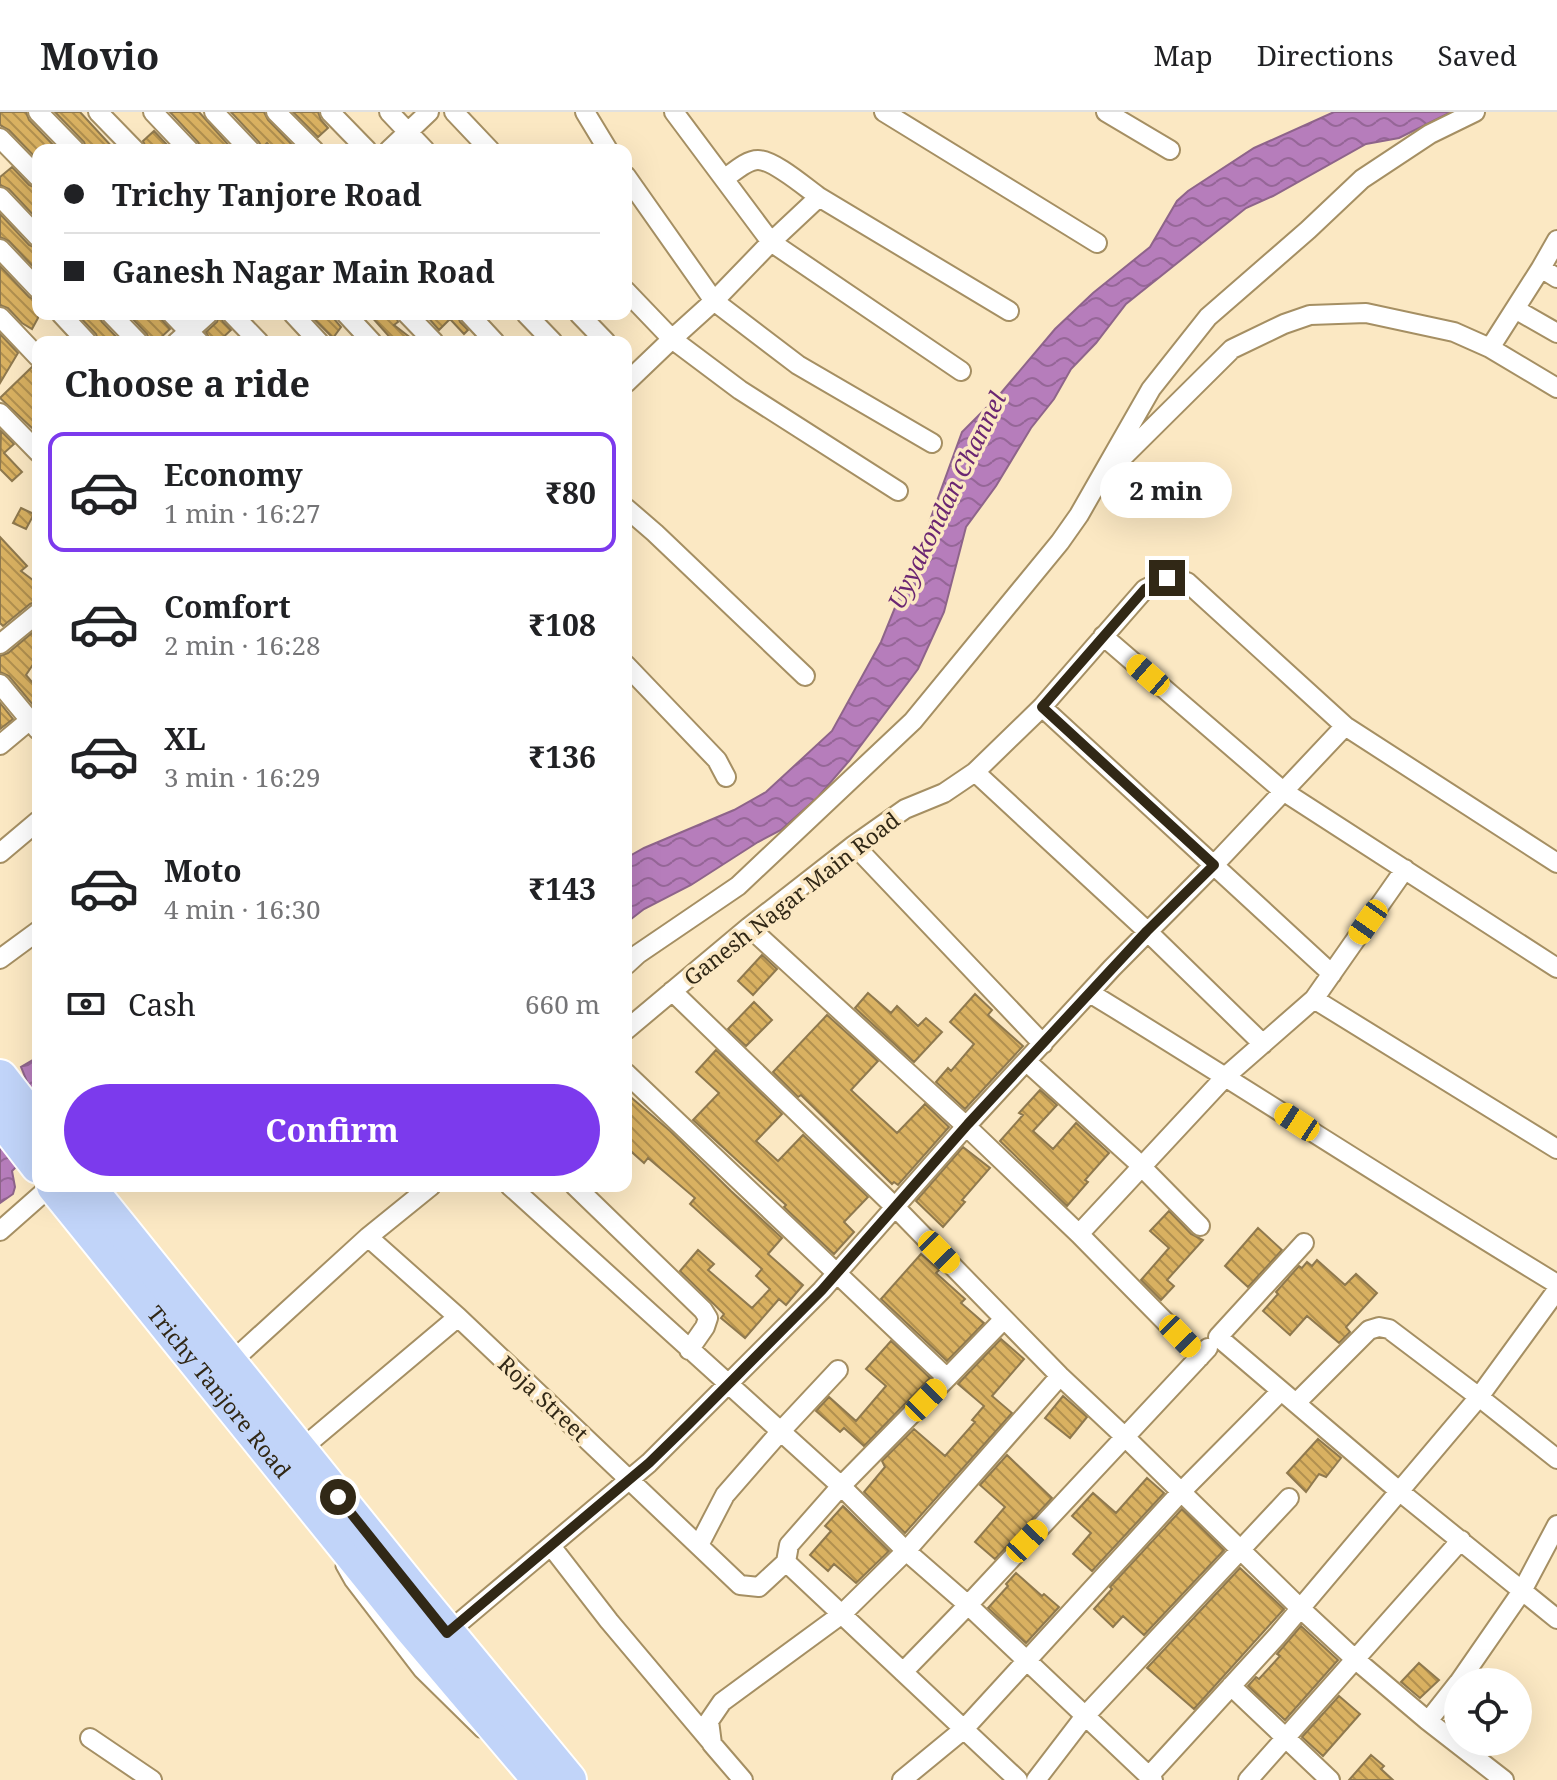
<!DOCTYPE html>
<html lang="en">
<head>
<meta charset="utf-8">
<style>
	:root { --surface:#fff; --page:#f6f6f6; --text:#202124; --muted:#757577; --line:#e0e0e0; --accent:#7c3aed }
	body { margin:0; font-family:"Noto Serif",serif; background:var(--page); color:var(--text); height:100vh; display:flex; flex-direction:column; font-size:30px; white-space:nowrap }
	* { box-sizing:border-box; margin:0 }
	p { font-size:26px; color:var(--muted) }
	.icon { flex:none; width:44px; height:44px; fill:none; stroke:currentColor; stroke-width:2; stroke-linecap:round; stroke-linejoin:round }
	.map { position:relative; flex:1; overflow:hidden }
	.side { position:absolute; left:32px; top:224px; width:600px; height:856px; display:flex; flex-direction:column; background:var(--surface); border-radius:16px; box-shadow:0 8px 32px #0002 }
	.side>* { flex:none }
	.guide { position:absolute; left:32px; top:32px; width:600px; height:176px; border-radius:16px; box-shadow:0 8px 32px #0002; display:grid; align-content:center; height:176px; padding:0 32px; background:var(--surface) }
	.buttons { position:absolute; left:1444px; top:1556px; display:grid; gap:16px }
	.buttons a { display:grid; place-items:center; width:88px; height:88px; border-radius:50%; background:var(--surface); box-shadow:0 8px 32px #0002; font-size:40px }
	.end { position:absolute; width:36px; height:36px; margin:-18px; border:10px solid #312816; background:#fff; box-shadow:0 0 0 4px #fff }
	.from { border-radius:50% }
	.bubble { position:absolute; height:56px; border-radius:28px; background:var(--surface); box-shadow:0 8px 32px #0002; font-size:26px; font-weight:700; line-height:56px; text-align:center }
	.car { position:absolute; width:24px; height:48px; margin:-24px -12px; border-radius:10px; box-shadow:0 0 6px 2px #0007; background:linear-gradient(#f5c518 24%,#345 0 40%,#f5c518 0 76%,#345 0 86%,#f5c518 0) }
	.guide b { display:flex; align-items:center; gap:28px; height:76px; font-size:30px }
	.guide b+b { border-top:2px solid var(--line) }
	.guide i { width:20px; height:20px; background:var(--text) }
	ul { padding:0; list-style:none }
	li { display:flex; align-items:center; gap:24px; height:120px; margin:0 16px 12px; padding:0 16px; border:4px solid transparent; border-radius:16px }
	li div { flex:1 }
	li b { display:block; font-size:30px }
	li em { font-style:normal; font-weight:700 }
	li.current { border-color:var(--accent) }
	li>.icon { width:72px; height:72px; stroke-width:1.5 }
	h2 { padding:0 32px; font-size:36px; line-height:96px }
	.pay { display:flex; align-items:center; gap:20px; height:88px; padding:0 32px; font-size:30px }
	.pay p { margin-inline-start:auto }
	.primary-button { display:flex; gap:16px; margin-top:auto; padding:16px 32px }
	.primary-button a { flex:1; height:92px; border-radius:48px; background:var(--accent); color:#fff; font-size:32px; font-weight:700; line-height:92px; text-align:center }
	header { display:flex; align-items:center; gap:48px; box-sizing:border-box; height:112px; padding:0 40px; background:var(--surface); border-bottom:2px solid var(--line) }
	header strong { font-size:38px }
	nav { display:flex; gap:44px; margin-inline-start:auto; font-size:28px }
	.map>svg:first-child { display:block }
	.water { fill:url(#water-waves); stroke:#8e648a; stroke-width:2 }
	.building { fill:url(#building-back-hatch); stroke:#8f794e; stroke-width:2 }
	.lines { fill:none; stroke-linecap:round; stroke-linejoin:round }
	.lane-casing { stroke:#a58f63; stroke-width:13 }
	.street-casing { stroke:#a58f63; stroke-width:22 }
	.highway-casing { stroke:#fff; stroke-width:38 }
	.lane { stroke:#fff; stroke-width:9 }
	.street { stroke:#fff; stroke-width:18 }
	.highway { stroke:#c1d4f9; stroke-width:34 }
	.route { stroke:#312816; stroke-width:10 }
	.labels { text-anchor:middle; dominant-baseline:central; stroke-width:7; stroke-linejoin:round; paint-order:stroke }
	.street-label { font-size:22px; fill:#312816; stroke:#fbe8c3 }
	.water-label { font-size:24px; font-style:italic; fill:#6b2672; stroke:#fbe8c3 }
</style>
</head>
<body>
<header>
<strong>Movio</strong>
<nav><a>Map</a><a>Directions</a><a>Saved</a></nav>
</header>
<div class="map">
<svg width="1557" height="1668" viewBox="0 0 1557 1668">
	<defs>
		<pattern id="water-waves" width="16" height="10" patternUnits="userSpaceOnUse" patternTransform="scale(2)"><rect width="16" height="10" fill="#b67dbb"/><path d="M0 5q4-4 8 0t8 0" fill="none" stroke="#956697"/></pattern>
		<pattern id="building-back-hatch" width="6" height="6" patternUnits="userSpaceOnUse" patternTransform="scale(2)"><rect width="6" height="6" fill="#d9b161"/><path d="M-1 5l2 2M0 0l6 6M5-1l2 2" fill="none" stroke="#b1904f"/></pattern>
	</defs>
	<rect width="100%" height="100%" fill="#fbe8c3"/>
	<path class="water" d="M1334,0H1451L1399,26L1366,32L1273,84L1246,96L1126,192L1096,231L1071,257L1054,287L1031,316L996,374L966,415L944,500L918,557L849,649L818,685L781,718L758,730L691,773L644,797L626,811V746L644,736L734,698L766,680L832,619L881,530L925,422L962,320L1001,281L1055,217L1093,181L1150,135L1177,89L1188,79L1254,36Z
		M38,945V1033L12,1059L15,1075L13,1082L0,1091V1009L30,977L21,955Z"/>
	<path class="building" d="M0,0H26L29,8L58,38H38V48L9,18L0,13Z
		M55,0H80L115,38H87L84,30Z
		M170,0H199L233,38H201L198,30Z
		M231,0H264L268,8L297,38H273L267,31L262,36L259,30Z
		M293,0H318L321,8L328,16L318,25Z
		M154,19L172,38H147L143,29Z
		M12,55L29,73L38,77V108L9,77L0,73V65Z
		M0,102L29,133L38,137V160L9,129L0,125Z
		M0,154L29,185L38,189V206L32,217L22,211L8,196L0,193Z
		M77,202H99L102,210L121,230H99L96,222Z
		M128,202H157L170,217L156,230H150L147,222Z
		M220,202L223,210L231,218L218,230H211L206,220L217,210Z
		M309,202H330L341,215L333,226Z
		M380,202L383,204L385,202H395L398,210L394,213L416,230H394L370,203Z
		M425,202H457L460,210L468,218L464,222L450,207L439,218Z
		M0,222L18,241L0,271Z
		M32,255L38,257V311L32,316L0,286Z
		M1,319L14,332L4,341L22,360L12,369L0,357Z
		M21,396L34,402L26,417L13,411Z
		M0,425L27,454L21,459L38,472V489L30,492L3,514L0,511Z
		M38,516V545L26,563L38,577V599L9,564L0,560V544L8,541Z
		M0,591L13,607L0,617Z
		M762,843L777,857L753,883L738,869Z
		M868,881L891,901L897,894L918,914L926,906L942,920L914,950L855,896Z
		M975,882L992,898L988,903L1023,934L965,997L936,970L948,956L951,959L974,932L950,910Z
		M754,890L772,908L746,934L728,917Z
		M827,903L878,949L851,978L897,1021L925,992L949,1015L898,1073L894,1070L892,1072L801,983L798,985L773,960Z
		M716,938L782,1002L756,1029L778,1049L803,1023L868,1085L844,1110L854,1120L834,1142L784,1095L786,1093L693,1008L719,981L696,960Z
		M1040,978L1057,993L1033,1019L1053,1037L1076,1011L1109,1041L1085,1068L1088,1070L1067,1094L1000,1029L1023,1003L1019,1001Z
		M626,981L670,1019L731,1079L782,1126L768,1142L803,1173L786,1193L779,1187L745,1226L721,1206L724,1202L680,1159L698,1138L714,1152L708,1158L752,1196L770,1177L756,1164L762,1157L690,1092L695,1086L648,1046L644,1051L626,1035Z
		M963,1035L990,1056L962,1088L965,1090L943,1115L916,1089Z
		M1169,1099L1191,1122L1203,1128L1167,1168L1174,1174L1161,1188L1141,1168L1169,1136L1150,1119Z
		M1258,1116L1282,1138L1248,1175L1225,1154Z
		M921,1142L939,1158L936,1161L965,1187L961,1191L984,1211L947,1249L881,1187Z
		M1317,1148L1345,1173L1356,1162L1377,1181L1346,1215L1350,1220L1339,1231L1307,1204L1290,1223L1263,1199L1278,1182L1276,1180L1299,1154L1302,1156L1307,1150L1312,1154Z
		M1001,1227L1024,1247L992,1284L1012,1301L905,1421L864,1380L885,1355L882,1349L914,1317L945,1344L975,1310L972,1308L984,1294L958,1272Z
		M891,1229L930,1266L864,1334L844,1316L840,1320L816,1299L829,1285L856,1309L886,1274L866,1257Z
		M1063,1284L1087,1305L1070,1326L1045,1306Z
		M1318,1327L1341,1346L1326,1365L1319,1362L1306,1380L1287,1361Z
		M1007,1343L1052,1386L995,1447L975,1430L1005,1395L980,1373Z
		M1147,1366L1164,1381L1092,1459L1073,1442L1091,1421L1072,1404L1093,1381L1116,1401Z
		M843,1394L889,1439L856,1471L834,1452L828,1459L810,1443L831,1419L825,1414Z
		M1182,1397L1224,1438L1144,1523L1123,1504L1113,1515L1094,1497L1112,1477L1110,1475Z
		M1240,1456L1284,1497L1194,1597L1147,1556Z
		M1016,1461L1042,1484L1044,1482L1059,1495L1026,1531L988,1496L1008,1474L1006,1472Z
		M1301,1514L1338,1548L1285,1608L1248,1574L1256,1565L1259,1567L1280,1544L1277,1542Z
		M1419,1551L1439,1568L1420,1586L1401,1570Z
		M1339,1584L1360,1602L1323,1644L1302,1625Z
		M1371,1643L1384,1654L1381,1657L1393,1668H1349Z"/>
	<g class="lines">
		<defs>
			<path id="lane" d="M341,1454L350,1470L419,1560L480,1620"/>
			<path id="street" d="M38,0L75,38
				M98,0L135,38
				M153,0L189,38
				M214,0L250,38
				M276,0L314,38
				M330,0L367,38
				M389,0L425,38
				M454,0L490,38
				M585,0L608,38
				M674,0L771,130L714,189L798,253L932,331
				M884,0L1097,131
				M1106,0L1170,38
				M0,26L38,65
				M389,38L429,0
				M626,64L714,189L672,227L740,278L898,379
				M724,67C733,61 746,48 758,48C774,48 805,75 819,85
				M0,85L38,125
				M1557,128L1541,156L1557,166
				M0,137L38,177
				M626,179L672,227L626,271
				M1515,197L1557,221
				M61,202L87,230
				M111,202L138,230
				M172,202L199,230
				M232,202L259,230
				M293,202L319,230
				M346,202L372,230
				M407,202L434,230
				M469,202L495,230
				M526,202L553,230
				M579,202L606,230
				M0,205L38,245
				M177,230L208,202
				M1490,236L1541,156
				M961,259L771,130L819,85L1009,199
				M0,301L38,340
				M1113,355L1232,237L1284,212L1310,203L1366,201L1454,220L1490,236L1557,276
				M626,396L655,421L805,564
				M1103,524L1283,679L1557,856
				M0,532L38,501
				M626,553L717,648L726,665
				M0,572L38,618
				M1042,595L1332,862
				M0,633L30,608
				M975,660L1147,819L1263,932
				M854,733L1043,932
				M0,741L38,709
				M749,815L966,1014L1079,1122L1200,1245
				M0,847L38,819
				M626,853L638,842L738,774L913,609L1060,430L1079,403L1151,277L1208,205L1308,118L1362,67L1430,22L1475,0
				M672,879L895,1095L1060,1264L1124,1324L1300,1496L1356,1548L1428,1609L1504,1668
				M1090,881C1247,977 1400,1077 1557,1172
				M1314,887L1557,1037
				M626,918L749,815L854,733L905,697L944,681L975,660L1042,595L1145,477L1167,466L1187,470L1345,614L1557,751
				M1027,950L1134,1047L1200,1114
				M626,961L947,1266L841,1374L789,1433L786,1450L1018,1668
				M510,1074L841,1374L906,1439L968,1493L1153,1668
				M575,1074L703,1198L708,1206L705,1215L689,1238
				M0,1119L51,1074
				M1079,1122L1226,964L1314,887L1405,757
				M368,1125L458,1205L740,1473L759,1475L786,1450
				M1304,1131L1218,1225L1399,1379L1557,1507
				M1557,1178L1479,1285L1557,1347
				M230,1251L368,1125L431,1074
				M947,1266L1004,1207
				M300,1338L458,1205
				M699,1433L725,1383L780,1320L838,1258
				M551,1434L609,1509L711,1630
				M447,1521L649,1351L822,1178L968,1012L1112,856L1214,753L1345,614
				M903,1560L968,1493L1208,1236
				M1459,1570L1522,1479L1557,1413
				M1231,1574L1330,1668
				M1428,1609L1458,1571
				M90,1626L152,1668
				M1149,1664L1277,1524L1479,1285L1389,1217L1379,1215L1369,1218L1296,1291
				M743,1668L712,1632L709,1609L722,1590L842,1502L906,1439L1060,1264
				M902,1668L964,1617L1181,1380L1281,1279
				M1036,1668L1085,1604L1289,1386
				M1248,1668L1461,1428"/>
			<g id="highway">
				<path d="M0,965L38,1014"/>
				<path d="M0,1005L38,1054"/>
				<path id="s1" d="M54,1074L411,1516L540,1668"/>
				<path d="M87,1074L414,1480L569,1668"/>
			</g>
		</defs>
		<use href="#lane" class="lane-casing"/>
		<use href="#street" class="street-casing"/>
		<use href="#highway" class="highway-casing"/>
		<use href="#lane" class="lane"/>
		<use href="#street" class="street"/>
		<use href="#highway" class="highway"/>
	</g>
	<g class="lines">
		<path class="route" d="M338,1385L447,1521L649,1351L689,1312L822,1178L968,1012L1147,819L1214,753L1042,595L1145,477L1167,466"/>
	</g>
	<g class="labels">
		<g class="street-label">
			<text transform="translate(791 786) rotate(-38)">Ganesh Nagar Main Road</text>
			<text stroke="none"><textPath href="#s1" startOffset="264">Trichy Tanjore Road</textPath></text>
			<text transform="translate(544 1286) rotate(43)">Roja Street</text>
		</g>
		<g class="water-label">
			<text transform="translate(946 388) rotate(-64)">Uyyakondan Channel</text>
		</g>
	</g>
</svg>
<div class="buttons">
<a><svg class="icon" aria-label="locate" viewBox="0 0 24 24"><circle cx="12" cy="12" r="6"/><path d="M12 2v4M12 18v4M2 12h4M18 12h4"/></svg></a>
</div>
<i class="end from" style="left:338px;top:1385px"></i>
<i class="end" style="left:1167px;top:466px"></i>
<div class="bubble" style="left:1100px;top:350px;width:132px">2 min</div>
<i class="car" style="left:1148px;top:563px;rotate:311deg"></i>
<i class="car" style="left:1368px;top:810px;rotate:215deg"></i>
<i class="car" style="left:1297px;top:1010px;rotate:303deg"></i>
<i class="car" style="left:939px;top:1140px;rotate:136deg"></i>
<i class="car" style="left:1180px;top:1224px;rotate:136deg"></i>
<i class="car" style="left:926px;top:1288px;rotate:44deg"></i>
<i class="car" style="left:1027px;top:1429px;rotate:43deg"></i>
<div class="guide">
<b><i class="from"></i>Trichy Tanjore Road</b>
<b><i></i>Ganesh Nagar Main Road</b>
</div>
<section class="side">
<h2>Choose a ride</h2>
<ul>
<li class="current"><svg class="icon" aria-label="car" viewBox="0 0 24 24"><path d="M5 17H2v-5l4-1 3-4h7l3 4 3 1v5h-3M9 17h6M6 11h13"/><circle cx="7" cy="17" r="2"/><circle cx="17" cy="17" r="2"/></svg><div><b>Economy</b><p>1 min · 16:27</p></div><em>₹80</em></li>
<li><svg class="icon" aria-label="car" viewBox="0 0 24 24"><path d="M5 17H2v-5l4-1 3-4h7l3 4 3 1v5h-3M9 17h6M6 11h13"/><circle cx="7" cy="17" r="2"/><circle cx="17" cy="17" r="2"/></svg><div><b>Comfort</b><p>2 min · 16:28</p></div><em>₹108</em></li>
<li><svg class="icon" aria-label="car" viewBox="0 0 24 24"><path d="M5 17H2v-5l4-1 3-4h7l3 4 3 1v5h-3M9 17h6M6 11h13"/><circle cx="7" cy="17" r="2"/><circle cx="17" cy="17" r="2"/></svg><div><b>XL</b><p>3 min · 16:29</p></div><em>₹136</em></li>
<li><svg class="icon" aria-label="car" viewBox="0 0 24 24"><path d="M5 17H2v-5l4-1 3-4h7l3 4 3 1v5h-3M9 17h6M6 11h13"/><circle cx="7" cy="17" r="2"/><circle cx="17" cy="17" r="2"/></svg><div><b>Moto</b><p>4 min · 16:30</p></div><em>₹143</em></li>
</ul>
<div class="pay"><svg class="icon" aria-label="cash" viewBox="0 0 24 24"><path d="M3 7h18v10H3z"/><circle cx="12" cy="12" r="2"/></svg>Cash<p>660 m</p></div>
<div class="primary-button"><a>Confirm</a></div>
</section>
</div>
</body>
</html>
